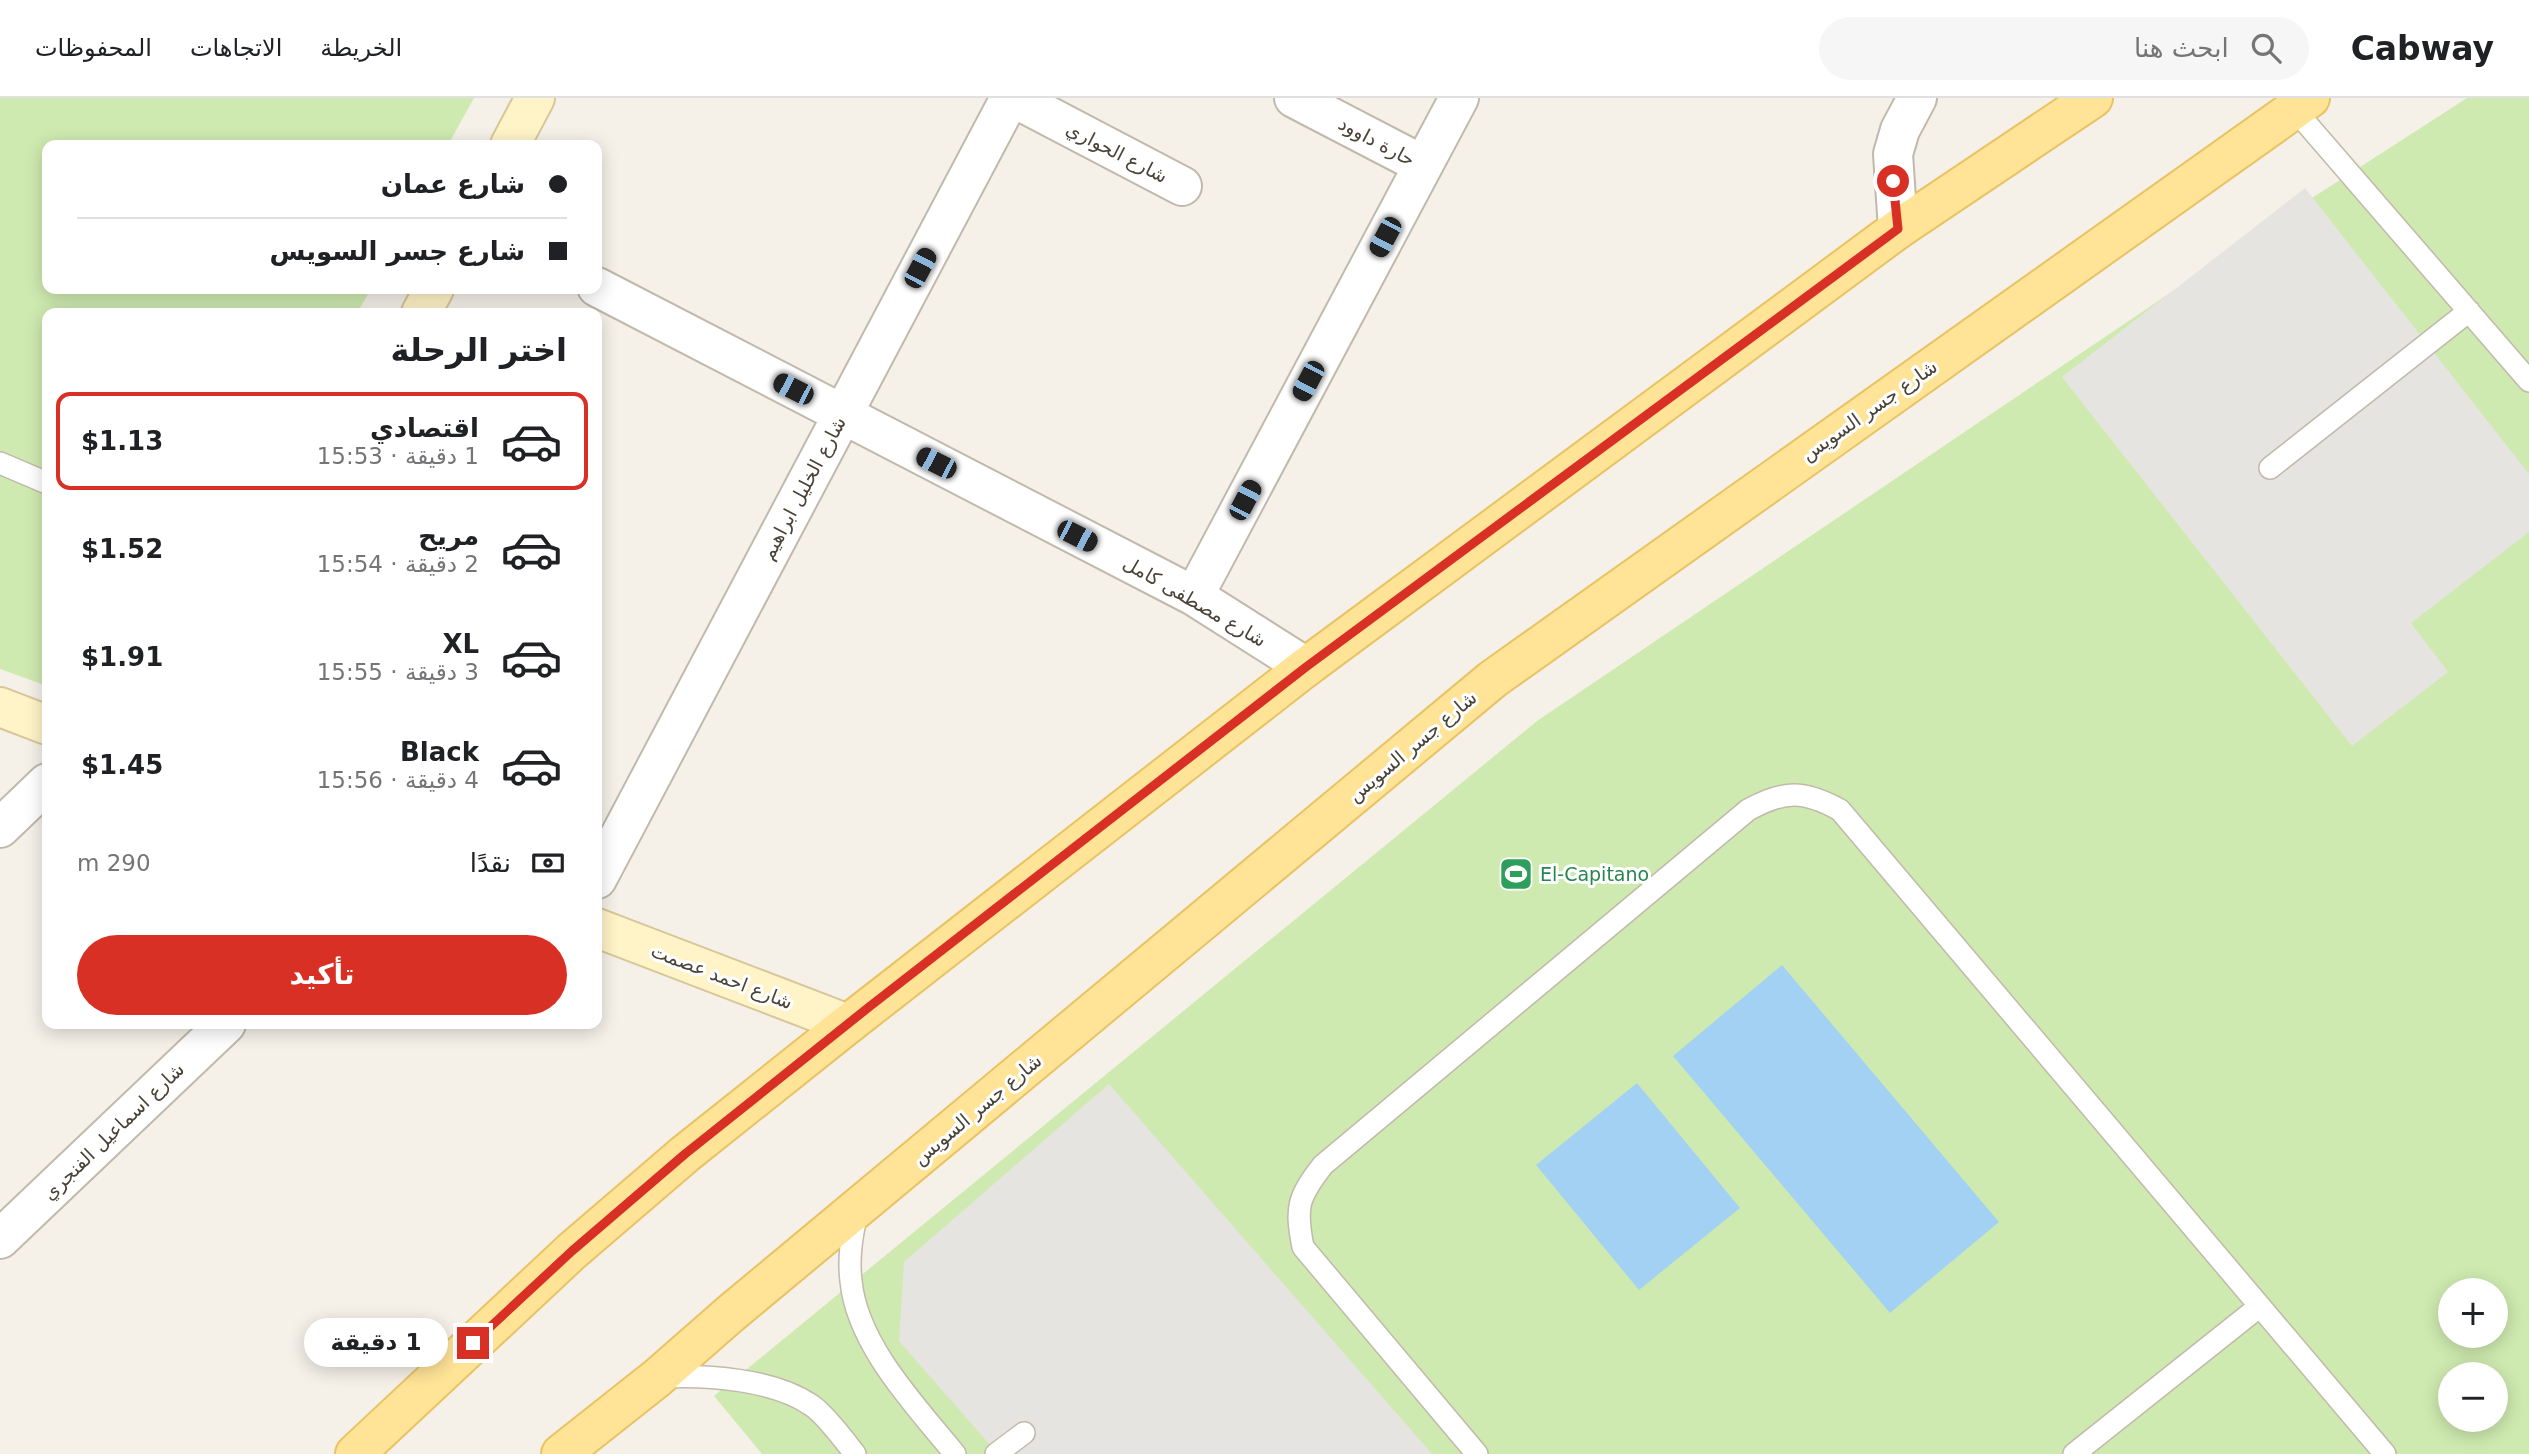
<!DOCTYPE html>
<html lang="ar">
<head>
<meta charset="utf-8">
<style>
	:root { --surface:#fff; --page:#f6f6f6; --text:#202124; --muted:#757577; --line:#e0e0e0; --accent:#d93025 }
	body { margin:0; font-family:"DejaVu Sans",Vazirmatn,sans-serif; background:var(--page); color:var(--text); direction:rtl; height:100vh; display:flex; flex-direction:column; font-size:26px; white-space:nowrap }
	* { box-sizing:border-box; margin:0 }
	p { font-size:23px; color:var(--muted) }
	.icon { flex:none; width:38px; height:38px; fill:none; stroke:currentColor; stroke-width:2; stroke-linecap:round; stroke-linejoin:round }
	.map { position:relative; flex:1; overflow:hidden; direction:ltr }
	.side { position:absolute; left:42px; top:210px; width:560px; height:721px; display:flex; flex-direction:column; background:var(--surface); border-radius:14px; box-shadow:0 4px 18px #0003; direction:rtl }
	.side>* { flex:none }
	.top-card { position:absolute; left:42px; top:42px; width:560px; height:154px; border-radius:14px; box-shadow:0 4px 18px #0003; direction:rtl; display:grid; align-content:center; height:154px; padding:0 35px; background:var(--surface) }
	.tools { position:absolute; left:2438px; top:1180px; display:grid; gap:14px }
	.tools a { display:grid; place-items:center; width:70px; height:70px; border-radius:50%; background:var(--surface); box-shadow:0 4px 18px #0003; font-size:35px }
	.end { position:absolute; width:32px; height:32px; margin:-16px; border:9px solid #d93025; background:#fff; box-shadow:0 0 0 4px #fff }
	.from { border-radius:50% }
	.bubble { position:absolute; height:49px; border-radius:24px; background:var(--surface); box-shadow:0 4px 18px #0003; font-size:23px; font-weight:600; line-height:49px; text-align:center; direction:rtl }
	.car { position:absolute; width:21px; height:42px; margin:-21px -10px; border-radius:9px; box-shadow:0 0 5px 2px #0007; background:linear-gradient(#222 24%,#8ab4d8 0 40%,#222 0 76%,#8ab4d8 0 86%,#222 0) }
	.top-card b { display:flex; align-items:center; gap:24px; height:66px; font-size:26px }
	.top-card b+b { border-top:2px solid var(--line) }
	.top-card i { width:18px; height:18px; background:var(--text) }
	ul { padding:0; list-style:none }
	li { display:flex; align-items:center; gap:21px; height:98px; margin:0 14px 10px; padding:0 21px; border:4px solid transparent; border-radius:14px }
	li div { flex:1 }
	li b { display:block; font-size:26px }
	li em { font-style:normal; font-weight:600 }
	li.active { border-color:var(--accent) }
	li>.icon { width:63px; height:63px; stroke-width:1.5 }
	h2 { padding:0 35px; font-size:32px; line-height:84px }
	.pay { display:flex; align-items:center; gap:18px; height:77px; padding:0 35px; font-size:26px }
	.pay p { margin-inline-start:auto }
	.primary-button { display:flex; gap:14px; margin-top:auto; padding:14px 35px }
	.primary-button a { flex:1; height:80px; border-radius:42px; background:var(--accent); color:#fff; font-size:28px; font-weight:600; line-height:80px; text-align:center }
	header { display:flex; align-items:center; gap:42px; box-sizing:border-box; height:98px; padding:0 35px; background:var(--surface); border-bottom:2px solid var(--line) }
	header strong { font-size:33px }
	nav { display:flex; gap:38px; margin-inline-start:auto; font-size:24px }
	.search { width:490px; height:63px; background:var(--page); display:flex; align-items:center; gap:18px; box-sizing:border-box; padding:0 24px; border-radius:38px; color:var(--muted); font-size:26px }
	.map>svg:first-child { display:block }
	.green { fill:#cfeab0; fill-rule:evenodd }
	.parking { fill:#e6e4e0 }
	.water { fill:#a3d1f3 }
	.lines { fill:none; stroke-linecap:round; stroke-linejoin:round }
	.lane-casing { stroke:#c1b9aa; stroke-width:24 }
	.street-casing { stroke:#c1b9aa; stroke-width:42 }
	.secondary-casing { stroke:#d7c697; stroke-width:42 }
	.primary-casing { stroke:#e9c363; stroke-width:42 }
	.lane { stroke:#fff; stroke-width:21 }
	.street { stroke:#fff; stroke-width:38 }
	.secondary { stroke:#fff3c8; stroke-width:38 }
	.primary { stroke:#ffe397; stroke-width:38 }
	.route { stroke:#d93025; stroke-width:9 }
	.labels { text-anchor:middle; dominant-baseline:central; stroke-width:6; stroke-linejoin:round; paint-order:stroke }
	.street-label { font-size:19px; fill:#494237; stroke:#fff }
	.leisure-label { font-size:19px; fill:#27864d; stroke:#fff; text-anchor:start }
</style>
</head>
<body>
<header>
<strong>Cabway</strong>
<div class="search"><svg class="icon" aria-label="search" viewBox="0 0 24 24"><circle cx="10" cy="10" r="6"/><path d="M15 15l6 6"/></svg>ابحث هنا</div>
<nav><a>الخريطة</a><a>الاتجاهات</a><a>المحفوظات</a></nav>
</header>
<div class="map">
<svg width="2529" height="1356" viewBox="0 0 2529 1356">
	<rect width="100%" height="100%" fill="#f5f1e9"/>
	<path class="green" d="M0,0H474L448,47H47V191H371L357,215H47V588L0,571Z
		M2467,0H2529V1356H762L714,1298L1537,623L2281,120ZM2450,1192H2496V1237H2450ZM2450,1276H2496V1321H2450Z"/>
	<path class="parking" d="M2305,90L2529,376V434L2411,525L2448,574L2352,648L2062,279Z
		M1109,986L1432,1356H998L899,1243L904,1164Z"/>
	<path class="water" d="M1782,867L1999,1124L1890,1215L1673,958Z
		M1637,985L1740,1110L1639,1192L1536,1067Z"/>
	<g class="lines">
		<defs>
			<path id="lane" d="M2294,11L2529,283
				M0,365L47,385
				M2270,370L2469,213
				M857,1114C852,1137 848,1159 851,1183C857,1247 916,1308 955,1356
				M663,1279C707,1277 773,1281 811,1307C824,1315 845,1343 855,1356
				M996,1356L1024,1335
				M1477,1356L1303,1149C1295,1109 1298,1099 1323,1067L1748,712C1784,692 1804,692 1840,712L2385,1356
				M2074,1356L2260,1208"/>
			<path id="street" d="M1014,0L1182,88
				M1294,0L1423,67
				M1898,131L1893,56L1900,32L1917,0
				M597,189L1194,498L1306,569
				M1194,498L1459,0
				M0,730L47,685
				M597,781L1010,0
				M0,1141L226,926"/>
			<path id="secondary" d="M510,47L535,0
				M421,215L434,191
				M0,609L47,627
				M597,830L848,926"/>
			<path id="primary" d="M355,1356L572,1153L685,1056L848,926L1306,569L1898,131L2093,0
				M561,1356L657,1280L730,1216L1493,581L2310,0"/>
		</defs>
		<use href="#lane" class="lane-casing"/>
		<use href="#street" class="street-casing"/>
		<use href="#secondary" class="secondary-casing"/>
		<use href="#primary" class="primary-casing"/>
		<use href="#lane" class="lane"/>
		<use href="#street" class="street"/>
		<use href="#secondary" class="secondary"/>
		<use href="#primary" class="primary"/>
	</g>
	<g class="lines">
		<path class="route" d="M473,1245L572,1153L685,1056L869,909L1306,569L1898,131L1893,83"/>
	</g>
	<defs>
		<symbol id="stadium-square" viewBox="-11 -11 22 22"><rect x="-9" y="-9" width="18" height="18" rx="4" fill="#2e9e5b" stroke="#fff"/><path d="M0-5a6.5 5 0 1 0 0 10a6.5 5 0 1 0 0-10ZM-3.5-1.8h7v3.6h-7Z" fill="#fff"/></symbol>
	</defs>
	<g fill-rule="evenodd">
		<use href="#stadium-square" x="1497" y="757" width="38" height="38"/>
	</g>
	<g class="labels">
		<g class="street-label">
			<text transform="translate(1377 43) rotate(28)">حارة داوود</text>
			<text transform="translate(1117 54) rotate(27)">شارع الحواري</text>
			<text transform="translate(1869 312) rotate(-35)">شارع جسر السويس</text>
			<text transform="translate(803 390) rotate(-62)">شارع الخليل ابراهيم</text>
			<text transform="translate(1195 503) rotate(30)">شارع مصطفى كامل</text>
			<text transform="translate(1412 648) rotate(-40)">شارع جسر السويس</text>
			<text transform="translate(722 878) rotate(21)">شارع احمد عصمت</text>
			<text transform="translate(977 1011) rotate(-40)">شارع جسر السويس</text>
			<text transform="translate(113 1033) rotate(-44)">شارع اسماعيل الفنجري</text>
		</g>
		<g class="leisure-label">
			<text x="1540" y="776">El-Capitano</text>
		</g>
	</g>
</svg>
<div class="tools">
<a>+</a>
<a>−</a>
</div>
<i class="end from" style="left:1893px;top:83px"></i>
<i class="end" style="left:473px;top:1245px"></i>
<div class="bubble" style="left:304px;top:1220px;width:144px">1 دقيقة</div>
<i class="car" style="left:1385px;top:139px;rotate:208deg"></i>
<i class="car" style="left:920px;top:170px;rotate:28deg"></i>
<i class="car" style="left:1308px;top:283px;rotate:208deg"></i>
<i class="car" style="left:793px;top:291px;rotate:297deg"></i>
<i class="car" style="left:936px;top:365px;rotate:297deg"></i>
<i class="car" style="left:1245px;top:402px;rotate:28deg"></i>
<i class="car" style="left:1077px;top:438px;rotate:117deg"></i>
<div class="top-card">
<b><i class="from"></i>شارع عمان</b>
<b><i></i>شارع جسر السويس</b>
</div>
<section class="side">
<h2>اختر الرحلة</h2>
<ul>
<li class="active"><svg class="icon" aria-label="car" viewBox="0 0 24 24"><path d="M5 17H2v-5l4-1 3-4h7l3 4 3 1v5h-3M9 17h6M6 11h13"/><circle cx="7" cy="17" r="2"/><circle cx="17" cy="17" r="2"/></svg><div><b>اقتصادي</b><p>1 دقيقة · 15:53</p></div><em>$1.13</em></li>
<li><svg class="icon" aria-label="car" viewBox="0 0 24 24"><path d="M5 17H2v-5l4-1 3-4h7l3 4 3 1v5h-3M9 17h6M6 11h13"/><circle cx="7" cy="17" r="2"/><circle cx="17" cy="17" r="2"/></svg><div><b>مريح</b><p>2 دقيقة · 15:54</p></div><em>$1.52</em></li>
<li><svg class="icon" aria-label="car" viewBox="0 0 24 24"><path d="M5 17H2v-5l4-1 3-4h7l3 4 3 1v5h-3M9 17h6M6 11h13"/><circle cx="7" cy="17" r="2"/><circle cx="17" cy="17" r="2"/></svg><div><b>XL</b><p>3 دقيقة · 15:55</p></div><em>$1.91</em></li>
<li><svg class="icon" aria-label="car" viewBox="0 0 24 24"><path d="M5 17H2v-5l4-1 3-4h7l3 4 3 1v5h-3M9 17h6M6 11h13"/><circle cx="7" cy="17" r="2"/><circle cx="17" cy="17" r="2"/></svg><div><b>Black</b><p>4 دقيقة · 15:56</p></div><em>$1.45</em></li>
</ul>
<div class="pay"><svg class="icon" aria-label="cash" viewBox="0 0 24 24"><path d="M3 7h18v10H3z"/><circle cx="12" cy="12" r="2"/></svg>نقدًا<p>290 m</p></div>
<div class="primary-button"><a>تأكيد</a></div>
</section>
</div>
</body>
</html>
